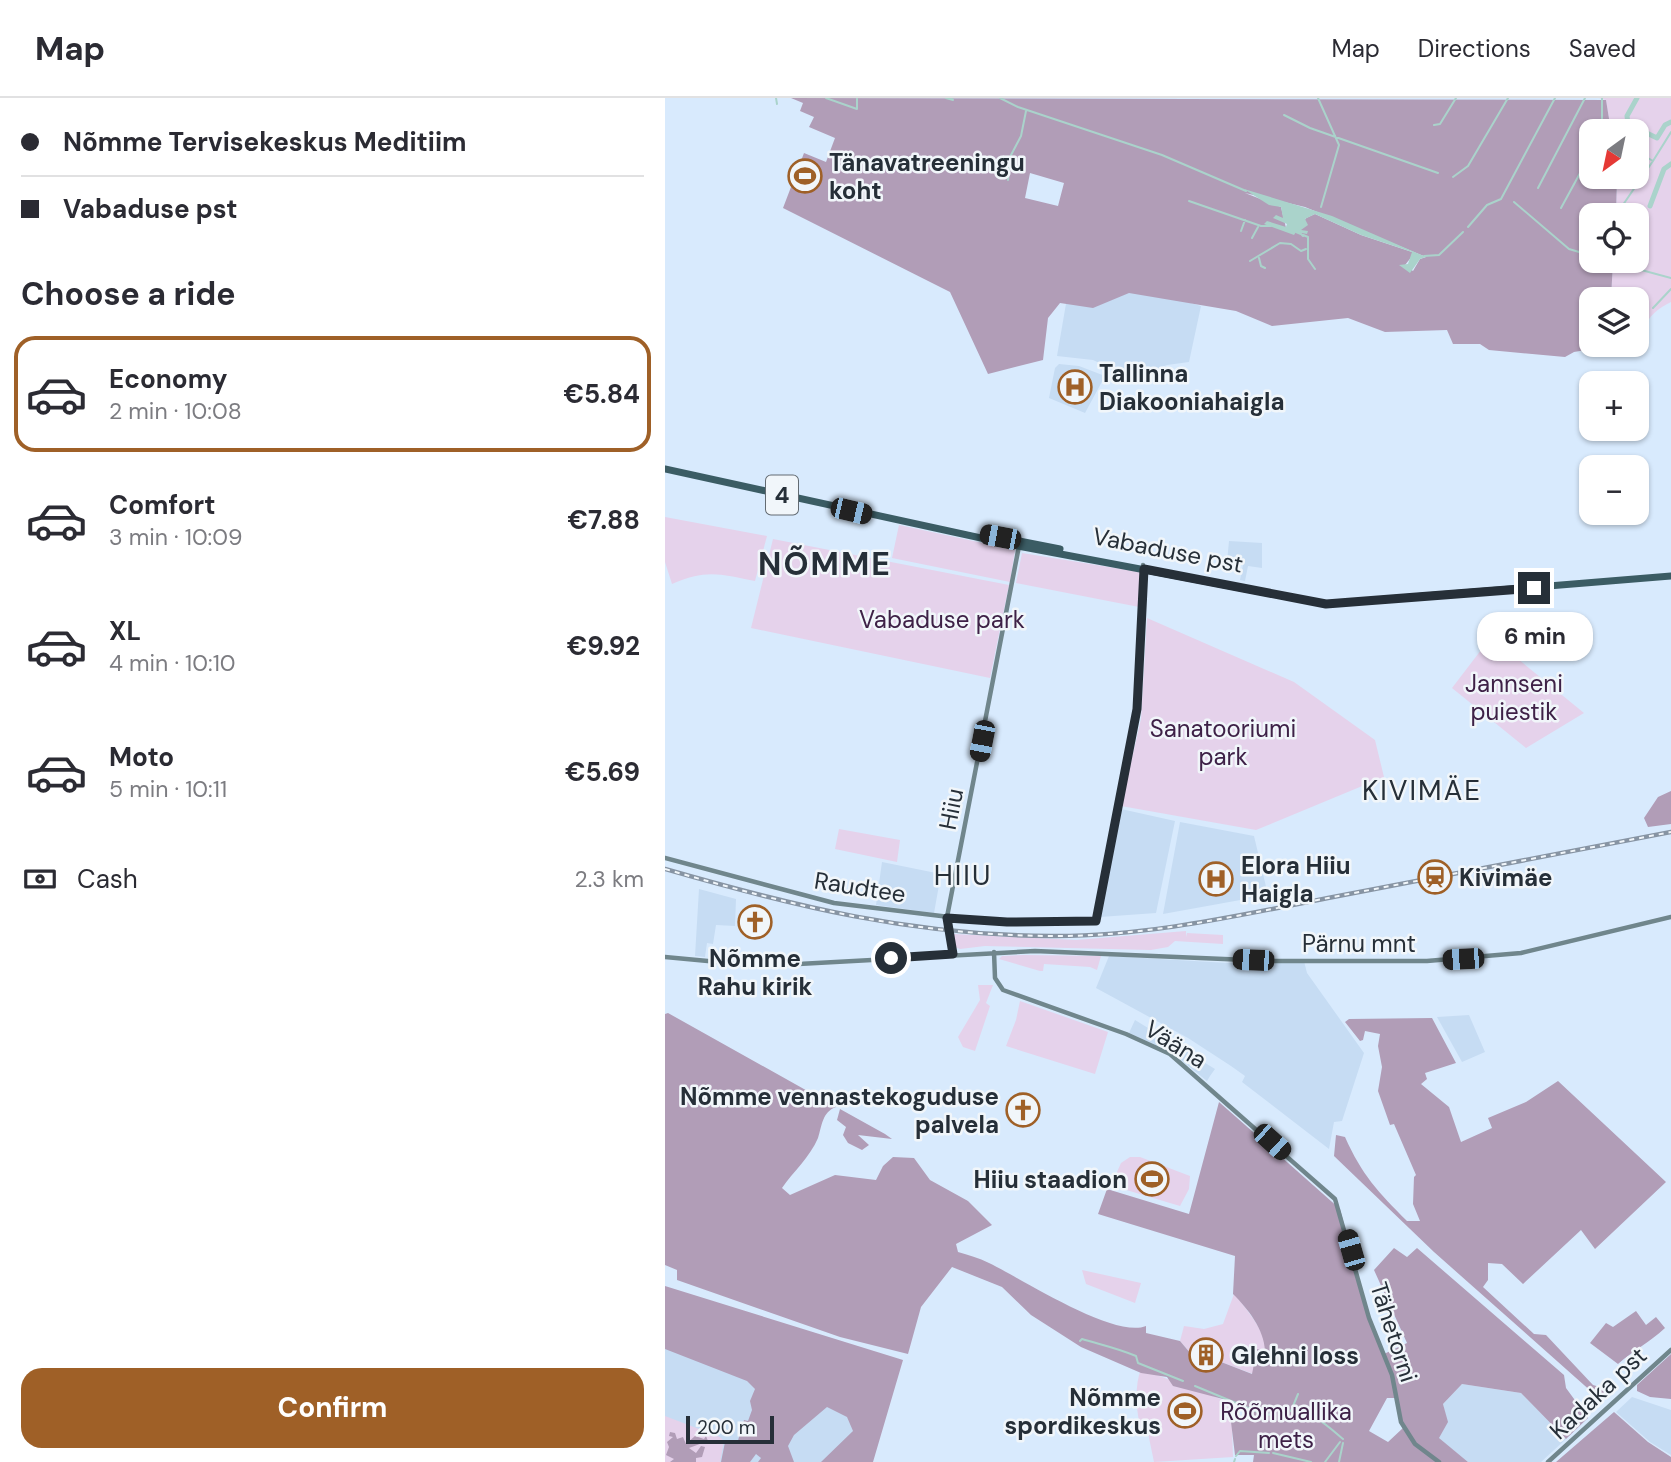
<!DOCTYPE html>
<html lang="en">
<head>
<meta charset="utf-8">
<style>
	:root { --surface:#fff; --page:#f7f7f7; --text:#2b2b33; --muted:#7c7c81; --line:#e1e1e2; --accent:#9f6027 }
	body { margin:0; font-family:"DM Sans",sans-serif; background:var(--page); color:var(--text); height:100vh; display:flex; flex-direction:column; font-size:26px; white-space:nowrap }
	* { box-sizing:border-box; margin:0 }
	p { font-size:23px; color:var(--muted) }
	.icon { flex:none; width:38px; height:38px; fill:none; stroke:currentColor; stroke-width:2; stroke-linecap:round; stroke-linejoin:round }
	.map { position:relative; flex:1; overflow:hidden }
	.panel { display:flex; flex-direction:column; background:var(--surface); width:665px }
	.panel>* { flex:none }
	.banner { display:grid; align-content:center; height:154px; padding:0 21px; background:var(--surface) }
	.needle { width:46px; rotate:213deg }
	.controls { position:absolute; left:914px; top:21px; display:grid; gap:14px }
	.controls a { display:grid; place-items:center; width:70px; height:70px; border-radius:14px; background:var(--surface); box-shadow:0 2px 5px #0004; font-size:35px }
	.scale { position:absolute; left:21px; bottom:18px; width:88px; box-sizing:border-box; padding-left:7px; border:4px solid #262f38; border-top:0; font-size:19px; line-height:24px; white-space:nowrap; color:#262f38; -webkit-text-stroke:5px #f1f6fa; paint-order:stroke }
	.end { position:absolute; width:32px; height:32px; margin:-16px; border:9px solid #262f38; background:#fff; box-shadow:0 0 0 4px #fff }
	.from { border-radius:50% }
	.bubble { position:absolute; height:49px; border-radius:21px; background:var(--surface); box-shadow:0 2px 5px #0004; font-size:23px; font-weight:700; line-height:49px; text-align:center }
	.car { position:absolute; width:21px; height:42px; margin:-21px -10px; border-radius:9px; box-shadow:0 0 5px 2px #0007; background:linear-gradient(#222 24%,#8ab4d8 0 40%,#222 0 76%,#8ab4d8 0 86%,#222 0) }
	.banner b { display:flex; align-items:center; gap:24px; height:66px; font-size:26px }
	.banner b+b { border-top:2px solid var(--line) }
	.banner i { width:18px; height:18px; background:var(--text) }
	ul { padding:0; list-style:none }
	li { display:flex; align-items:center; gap:21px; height:116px; margin:0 14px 10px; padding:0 7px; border:4px solid transparent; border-radius:21px }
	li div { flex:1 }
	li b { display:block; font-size:26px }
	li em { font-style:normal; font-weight:700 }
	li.on { border-color:var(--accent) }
	li>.icon { width:63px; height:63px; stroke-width:1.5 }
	h2 { padding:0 21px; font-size:32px; line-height:84px }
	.pay { display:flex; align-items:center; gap:18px; height:77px; padding:0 21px; font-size:26px }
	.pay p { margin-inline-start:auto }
	.button { display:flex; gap:14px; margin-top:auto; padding:14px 21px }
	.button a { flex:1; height:80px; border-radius:21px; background:var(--accent); color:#fff; font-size:28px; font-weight:700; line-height:80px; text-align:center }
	header { display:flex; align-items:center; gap:42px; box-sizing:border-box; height:98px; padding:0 35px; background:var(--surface); border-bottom:2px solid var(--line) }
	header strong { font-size:33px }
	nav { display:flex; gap:38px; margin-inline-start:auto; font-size:24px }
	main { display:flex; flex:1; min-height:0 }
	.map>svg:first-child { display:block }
	.built { fill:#c6dcf3 }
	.green { fill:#e5d2eb }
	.forest { fill:#b19db7; fill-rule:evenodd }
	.water { fill:#aad3cb }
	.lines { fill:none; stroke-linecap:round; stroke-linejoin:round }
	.stream { stroke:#aad3cb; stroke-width:2 }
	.river { stroke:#aad3cb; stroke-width:5 }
	.secondary { stroke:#70868c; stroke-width:4.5 }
	.highway { stroke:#3b5c64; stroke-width:7 }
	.rail-casing { stroke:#8794a3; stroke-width:4.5 }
	.rail { stroke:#f1f6fa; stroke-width:2; stroke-dasharray:5; stroke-linecap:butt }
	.route { stroke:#262f38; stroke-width:9 }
	.labels { text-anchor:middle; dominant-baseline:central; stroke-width:5; stroke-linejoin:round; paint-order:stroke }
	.shield { fill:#f1f6fa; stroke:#636b72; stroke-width:2 }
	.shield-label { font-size:23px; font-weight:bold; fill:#262f38 }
	.poi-label { font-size:24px; font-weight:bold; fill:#262f38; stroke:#f1f6fa; text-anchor:start }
	.street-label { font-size:24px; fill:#262f38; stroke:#f1f6fa }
	.park-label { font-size:24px; fill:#3e2147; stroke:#f1f6fa }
	.quarter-label { font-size:28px; letter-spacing:2px; fill:#262f38; stroke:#f1f6fa }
	.district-label { font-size:32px; font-weight:bold; letter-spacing:2px; fill:#262f38; stroke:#f1f6fa }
</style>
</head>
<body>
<header>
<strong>Map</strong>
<nav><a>Map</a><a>Directions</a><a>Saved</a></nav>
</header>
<main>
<section class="panel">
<div class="banner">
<b><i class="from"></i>Nõmme Tervisekeskus Meditiim</b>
<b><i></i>Vabaduse pst</b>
</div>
<h2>Choose a ride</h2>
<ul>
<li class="on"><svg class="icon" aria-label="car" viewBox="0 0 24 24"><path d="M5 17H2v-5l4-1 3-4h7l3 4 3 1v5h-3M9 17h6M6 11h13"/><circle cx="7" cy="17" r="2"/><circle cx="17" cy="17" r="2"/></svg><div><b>Economy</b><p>2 min · 10:08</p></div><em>€5.84</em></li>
<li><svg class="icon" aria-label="car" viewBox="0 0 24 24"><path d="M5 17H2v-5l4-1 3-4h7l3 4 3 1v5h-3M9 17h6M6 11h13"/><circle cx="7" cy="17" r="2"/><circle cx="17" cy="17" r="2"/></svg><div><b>Comfort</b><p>3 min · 10:09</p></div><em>€7.88</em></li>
<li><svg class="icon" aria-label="car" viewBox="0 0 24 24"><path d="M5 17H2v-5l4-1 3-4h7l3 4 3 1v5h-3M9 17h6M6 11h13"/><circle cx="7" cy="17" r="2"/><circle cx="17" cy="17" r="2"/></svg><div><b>XL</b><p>4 min · 10:10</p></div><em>€9.92</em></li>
<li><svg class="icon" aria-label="car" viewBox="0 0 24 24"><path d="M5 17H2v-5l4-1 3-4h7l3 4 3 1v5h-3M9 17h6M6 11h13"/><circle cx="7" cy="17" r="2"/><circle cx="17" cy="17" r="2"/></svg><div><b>Moto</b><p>5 min · 10:11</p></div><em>€5.69</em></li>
</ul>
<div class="pay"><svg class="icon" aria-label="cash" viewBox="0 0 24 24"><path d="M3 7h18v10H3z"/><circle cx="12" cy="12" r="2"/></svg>Cash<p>2.3 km</p></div>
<div class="button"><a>Confirm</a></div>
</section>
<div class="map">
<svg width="1006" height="1364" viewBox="0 0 1006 1364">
	<rect width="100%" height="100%" fill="#d8eafd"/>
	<path class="built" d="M407,171L536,208L524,264L502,267L458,284L443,269L428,262L392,258Z
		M394,266L414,268L440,278L420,315L384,300L390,270Z
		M564,443L597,445V470L583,468L580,483L575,482L578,467L562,464Z
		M456,711L510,723L491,815L435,819Z
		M515,724L589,738L603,797L498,816Z
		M217,764L276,776L269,815L211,807Z
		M34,791L71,801L70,828L51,827L48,846L42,845L40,859L30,858Z
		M444,858L563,865L639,863L642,875L699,955L677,1023L669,1024L664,1051L577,984L580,978L566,968L523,940L431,890Z
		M804,917L820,954L797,964L772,919Z
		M470,922L550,971L545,978L542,983L506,954L464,935Z
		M0,1250L174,1295L204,1364H0Z
		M797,1286L856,1295L901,1341L876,1364H803L773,1340L782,1324L778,1306Z
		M967,1299L1006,1312V1357L985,1344L951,1314Z"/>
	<path class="green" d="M934,0H1006V204C982,216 977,228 975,255L944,248L971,247V201H946L948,163H971V117H951L952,79H971V33H946L941,2Z
		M0,419L102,438L90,483C55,476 41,471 7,486L0,464Z
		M234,427L350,452L345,484L227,460Z
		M108,441L344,487L325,580L86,530Z
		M357,455L475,474L474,509L351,485Z
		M482,520L629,584L710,642L719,679L591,732L456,708L476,621Z
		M826,539L919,615L861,650L787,590Z
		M174,731L235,742L232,764L170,751Z
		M521,833V839L522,835L558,837V846L510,843L503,849L486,852L320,848L295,851L290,849L289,836L411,842Z
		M359,857L436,858L432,872L425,869L379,866L378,873H375L334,861L337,858Z
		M313,887H328L321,905L325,908L310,953L298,949L293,939L315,902Z
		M355,903L443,934L430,976L341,948L351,922Z
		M465,1059H475L525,1078L524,1091L515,1108L458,1091L452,1074L456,1065Z
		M417,1172L476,1185L470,1205L421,1186Z
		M569,1196C578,1206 603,1237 600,1250C598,1257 591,1268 588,1276L551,1262L548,1268L532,1263L515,1243L519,1228L539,1231L558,1226Z
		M476,1271L566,1305L568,1359L489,1364L483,1335L477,1334C471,1316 469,1289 476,1271Z
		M0,1318L55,1339L59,1343L55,1364H0Z"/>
	<path class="forest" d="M126,0L941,2L946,33H926V79H952L951,117H926V163H948L946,201H926V247L944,248L909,254L900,259L824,252L815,246H788L782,232L720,234L683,220L607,228L571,213L464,195L428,210L395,205L383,220L378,262L323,276L285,194L118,110L139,55L161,64L170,40L144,29L149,19L135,13L138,5ZM365,75L399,85L393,108L360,100ZM580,95L640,109L761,159L755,161L748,173L740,167L748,157L747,154L696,137L650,116L641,120L634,133L599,125L621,130L616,109Z
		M1006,693V726L983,729L979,720L993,699Z
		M3,915L171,1009C157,1014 157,1028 153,1040C145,1059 128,1074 117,1090L125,1097L170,1077L211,1082L218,1068L228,1059L249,1060L265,1082L303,1103L327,1127L291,1146L293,1154C303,1157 314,1160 324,1165C357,1181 449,1241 481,1228V1235L515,1243L532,1263L547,1268L551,1262L587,1276L592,1251L600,1253C599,1231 583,1211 568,1196L570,1158L433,1116L442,1091L524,1116L554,1004L675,1111L704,1220L719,1256L742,1245L709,1172L729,1150L742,1159L752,1150L899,1277L901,1290L923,1320L901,1341L856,1295L797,1286L778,1306L783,1324L774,1340L803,1364H588L589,1357H570L566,1324L571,1320H579L585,1313L577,1306L508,1288L502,1279L476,1275L416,1249L366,1217L337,1189L287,1169L256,1209L243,1256L175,1239L12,1182V1172L0,1167V916ZM722,1300H731L738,1330L723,1344L704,1333Z
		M767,920L791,965L760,975L762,981L756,986L784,1009L796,1044L827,1030L823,1020L861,1004L893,983L1001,1084L930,1151L916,1132L858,1186L837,1166L823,1165V1182L818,1189L869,1236L881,1237L928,1287L948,1293L937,1303L769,1154L669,1058L671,1037L680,1039C697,1077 713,1094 742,1123H755L748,1106L749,1079L751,1077L729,1026L725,1027L713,993L717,969L713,948L715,936L700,933L698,942L695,943L680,924L684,921Z
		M175,1011L220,1036L227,1041L193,1037L204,1047L197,1052L183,1045L178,1037L181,1029L172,1022Z
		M0,1188L238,1262L208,1364H156L188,1333L182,1319L162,1309L129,1337L123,1348L129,1364H93L96,1360L91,1356L85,1364H56L60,1344L72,1346L79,1322L83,1323L87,1312L85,1303L90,1291L82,1283L0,1251Z
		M971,1213L981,1227L991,1219L1000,1230C984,1245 970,1251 953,1266L925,1245L941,1225L948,1229Z
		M1006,1256V1301L985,1299L972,1293V1287Z
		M949,1314L983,1344L1006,1359V1364H891Z
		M5,1334L10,1335L12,1341L18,1339L21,1346L30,1338L39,1341L41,1338L43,1343L24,1350L31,1355L36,1348L40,1349L37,1359L31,1360V1364H5L9,1361L1,1357L4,1349L2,1344L8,1339L4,1338Z"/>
	<path class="water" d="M579,91L667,118L761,159L755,161L745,175L734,167L743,166L747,154L696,137L650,116L640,121L643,127L636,132L643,133L642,136L631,134L629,137L599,126L602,123L621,129L622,126L608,120L611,117L618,120L616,109L604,107Z"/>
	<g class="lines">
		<path class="stream" d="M111,0L112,6
			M161,0L192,11V0
			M281,0L288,2L286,0
			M335,0L353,9L497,57L581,93
			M653,0L674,47L656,109
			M619,17L645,30L773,75
			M769,27L775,26L791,0
			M937,33V0
			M971,53L988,63L1006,34
			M788,79L803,68L843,0
			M343,82L345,59L356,38L361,13
			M873,90L920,0
			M524,103L596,128H606
			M849,104L904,151L924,157L926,155
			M896,110L926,55
			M951,117L988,63
			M803,129L822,107L836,101L890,0
			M576,133L580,122
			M633,133L638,138
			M631,134L643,139V161L650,171
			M587,140L593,129
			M759,158L774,157L798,134
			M594,160L596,168L600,170
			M585,163L615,145L626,146L636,153L641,151
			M943,163L1006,180
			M988,210L1006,191
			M415,1243L417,1241C437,1247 452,1250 471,1258L473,1265L518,1283
			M530,1288L600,1317L610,1316
			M633,1296L626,1313C644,1310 665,1330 678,1341
			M608,1355L646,1364
			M571,1358L575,1353L604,1355
			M569,1364L570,1361
			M660,1364L675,1344
			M674,1364L678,1345"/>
		<path class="river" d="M972,0L962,18L963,26L992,40L1000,27L1006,24
			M985,108L999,71L1006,66"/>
		<path class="secondary" d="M0,760L169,805L309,822L431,823L472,611L478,467
			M329,854L330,880L338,892L461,936L505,956L670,1101L704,1220L727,1277L736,1324L750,1346L774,1364
			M288,856L282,819L354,448
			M0,859L96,868L370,853L606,863H762L856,855L1006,819
			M883,1364L1006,1252"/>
		<path class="highway" d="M0,371L348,447L661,506L1006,478
			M324,437L395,451"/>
		<defs>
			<path id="rail" d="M0,771C132,809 246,837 385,838C479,839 571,818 663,800C777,778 892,756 1006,734"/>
		</defs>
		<use href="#rail" class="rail-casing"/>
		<use href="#rail" class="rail"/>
	</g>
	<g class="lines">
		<path class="route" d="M226,860L288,856L282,820L342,824L431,823L472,611L479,471L661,506L869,490"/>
	</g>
	<defs>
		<symbol id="stadium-ring" viewBox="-11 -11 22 22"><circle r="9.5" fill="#f1f6fa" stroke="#9f6027" stroke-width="1.5"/><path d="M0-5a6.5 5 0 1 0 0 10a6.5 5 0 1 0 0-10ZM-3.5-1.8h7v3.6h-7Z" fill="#9f6027"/></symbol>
		<symbol id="hospital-ring" viewBox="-11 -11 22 22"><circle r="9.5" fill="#f1f6fa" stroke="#9f6027" stroke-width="1.5"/><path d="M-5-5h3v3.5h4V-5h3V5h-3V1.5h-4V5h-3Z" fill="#9f6027"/></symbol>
		<symbol id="station-ring" viewBox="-11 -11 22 22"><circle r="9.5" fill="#f1f6fa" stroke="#9f6027" stroke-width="1.5"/><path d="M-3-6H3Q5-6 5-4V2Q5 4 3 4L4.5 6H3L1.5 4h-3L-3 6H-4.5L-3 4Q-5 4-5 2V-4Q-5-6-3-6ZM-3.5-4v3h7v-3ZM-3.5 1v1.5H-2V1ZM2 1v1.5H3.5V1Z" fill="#9f6027"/></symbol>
		<symbol id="church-ring" viewBox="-11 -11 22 22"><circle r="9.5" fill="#f1f6fa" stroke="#9f6027" stroke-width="1.5"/><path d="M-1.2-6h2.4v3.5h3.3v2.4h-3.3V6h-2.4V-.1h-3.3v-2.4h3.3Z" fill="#9f6027"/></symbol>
		<symbol id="building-ring" viewBox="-11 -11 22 22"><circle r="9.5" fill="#f1f6fa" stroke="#9f6027" stroke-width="1.5"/><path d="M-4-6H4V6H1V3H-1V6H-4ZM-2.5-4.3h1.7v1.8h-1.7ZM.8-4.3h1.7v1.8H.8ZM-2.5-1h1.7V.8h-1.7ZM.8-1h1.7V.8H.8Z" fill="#9f6027"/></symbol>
	</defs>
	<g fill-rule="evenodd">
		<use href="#stadium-ring" x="121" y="59" width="38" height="38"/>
		<use href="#hospital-ring" x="391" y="270" width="38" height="38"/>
		<use href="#station-ring" x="751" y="760" width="38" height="38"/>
		<use href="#hospital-ring" x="532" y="762" width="38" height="38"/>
		<use href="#church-ring" x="71" y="805" width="38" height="38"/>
		<use href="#church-ring" x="339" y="993" width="38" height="38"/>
		<use href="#stadium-ring" x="468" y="1062" width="38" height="38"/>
		<use href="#building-ring" x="522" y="1238" width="38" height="38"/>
		<use href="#stadium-ring" x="501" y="1294" width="38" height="38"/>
	</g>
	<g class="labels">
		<rect class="shield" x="101" y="377.5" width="32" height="39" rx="5"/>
		<g class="shield-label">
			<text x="117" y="397">4</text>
		</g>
		<g class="poi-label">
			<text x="164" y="64">Tänavatreeningu<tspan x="164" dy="28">koht</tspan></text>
			<text x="434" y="275">Tallinna<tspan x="434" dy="28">Diakooniahaigla</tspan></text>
			<text x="576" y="767">Elora Hiiu<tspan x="576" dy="28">Haigla</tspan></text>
			<text x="794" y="779">Kivimäe</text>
			<text x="90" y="860" text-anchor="middle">Nõmme<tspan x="90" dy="28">Rahu kirik</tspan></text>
			<text x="334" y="998" text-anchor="end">Nõmme vennastekoguduse<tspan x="334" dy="28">palvela</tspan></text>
			<text x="462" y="1081" text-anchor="end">Hiiu staadion</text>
			<text x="566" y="1257">Glehni loss</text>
			<text x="496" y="1299" text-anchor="end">Nõmme<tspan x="496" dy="28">spordikeskus</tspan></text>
		</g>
		<g class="street-label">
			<text transform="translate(503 452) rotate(11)">Vabaduse pst</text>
			<text transform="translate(286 711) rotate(-79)">Hiiu</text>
			<text transform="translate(195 789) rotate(9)">Raudtee</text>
			<text x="694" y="845">Pärnu mnt</text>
			<text transform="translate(511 946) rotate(32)">Vääna</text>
			<text transform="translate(729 1234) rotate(72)">Tähetorni</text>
			<text transform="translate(933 1295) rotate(-43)">Kadaka pst</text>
		</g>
		<g class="park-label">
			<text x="277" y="521">Vabaduse park</text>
			<text x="849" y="585">Jannseni<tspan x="849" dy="28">puiestik</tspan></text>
			<text x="558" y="630">Sanatooriumi<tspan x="558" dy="28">park</tspan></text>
			<text x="621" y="1313">Rõõmuallika<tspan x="621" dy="28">mets</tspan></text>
		</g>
		<g class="quarter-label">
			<text x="757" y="692">KIVIMÄE</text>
			<text x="298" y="777">HIIU</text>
		</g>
		<g class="district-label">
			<text x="160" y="466">NÕMME</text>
		</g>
	</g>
</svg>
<div class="controls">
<a><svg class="needle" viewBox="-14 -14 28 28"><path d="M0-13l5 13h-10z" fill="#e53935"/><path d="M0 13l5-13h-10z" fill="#7c7c81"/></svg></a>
<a><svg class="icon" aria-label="locate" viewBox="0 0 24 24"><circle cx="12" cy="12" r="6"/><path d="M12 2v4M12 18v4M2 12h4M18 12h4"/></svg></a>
<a><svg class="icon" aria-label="layers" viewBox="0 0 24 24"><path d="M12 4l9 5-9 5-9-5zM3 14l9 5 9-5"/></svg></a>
<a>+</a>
<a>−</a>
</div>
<div class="scale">200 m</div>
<i class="end from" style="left:226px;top:860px"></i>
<i class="end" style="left:869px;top:490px"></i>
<div class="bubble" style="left:812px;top:514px;width:116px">6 min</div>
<i class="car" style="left:186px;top:413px;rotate:103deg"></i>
<i class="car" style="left:335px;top:439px;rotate:281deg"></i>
<i class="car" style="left:317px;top:643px;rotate:191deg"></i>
<i class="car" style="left:798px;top:861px;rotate:267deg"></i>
<i class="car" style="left:588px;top:862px;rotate:272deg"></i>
<i class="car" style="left:607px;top:1044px;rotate:132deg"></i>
<i class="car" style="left:686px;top:1152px;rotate:344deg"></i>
</div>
</main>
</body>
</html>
